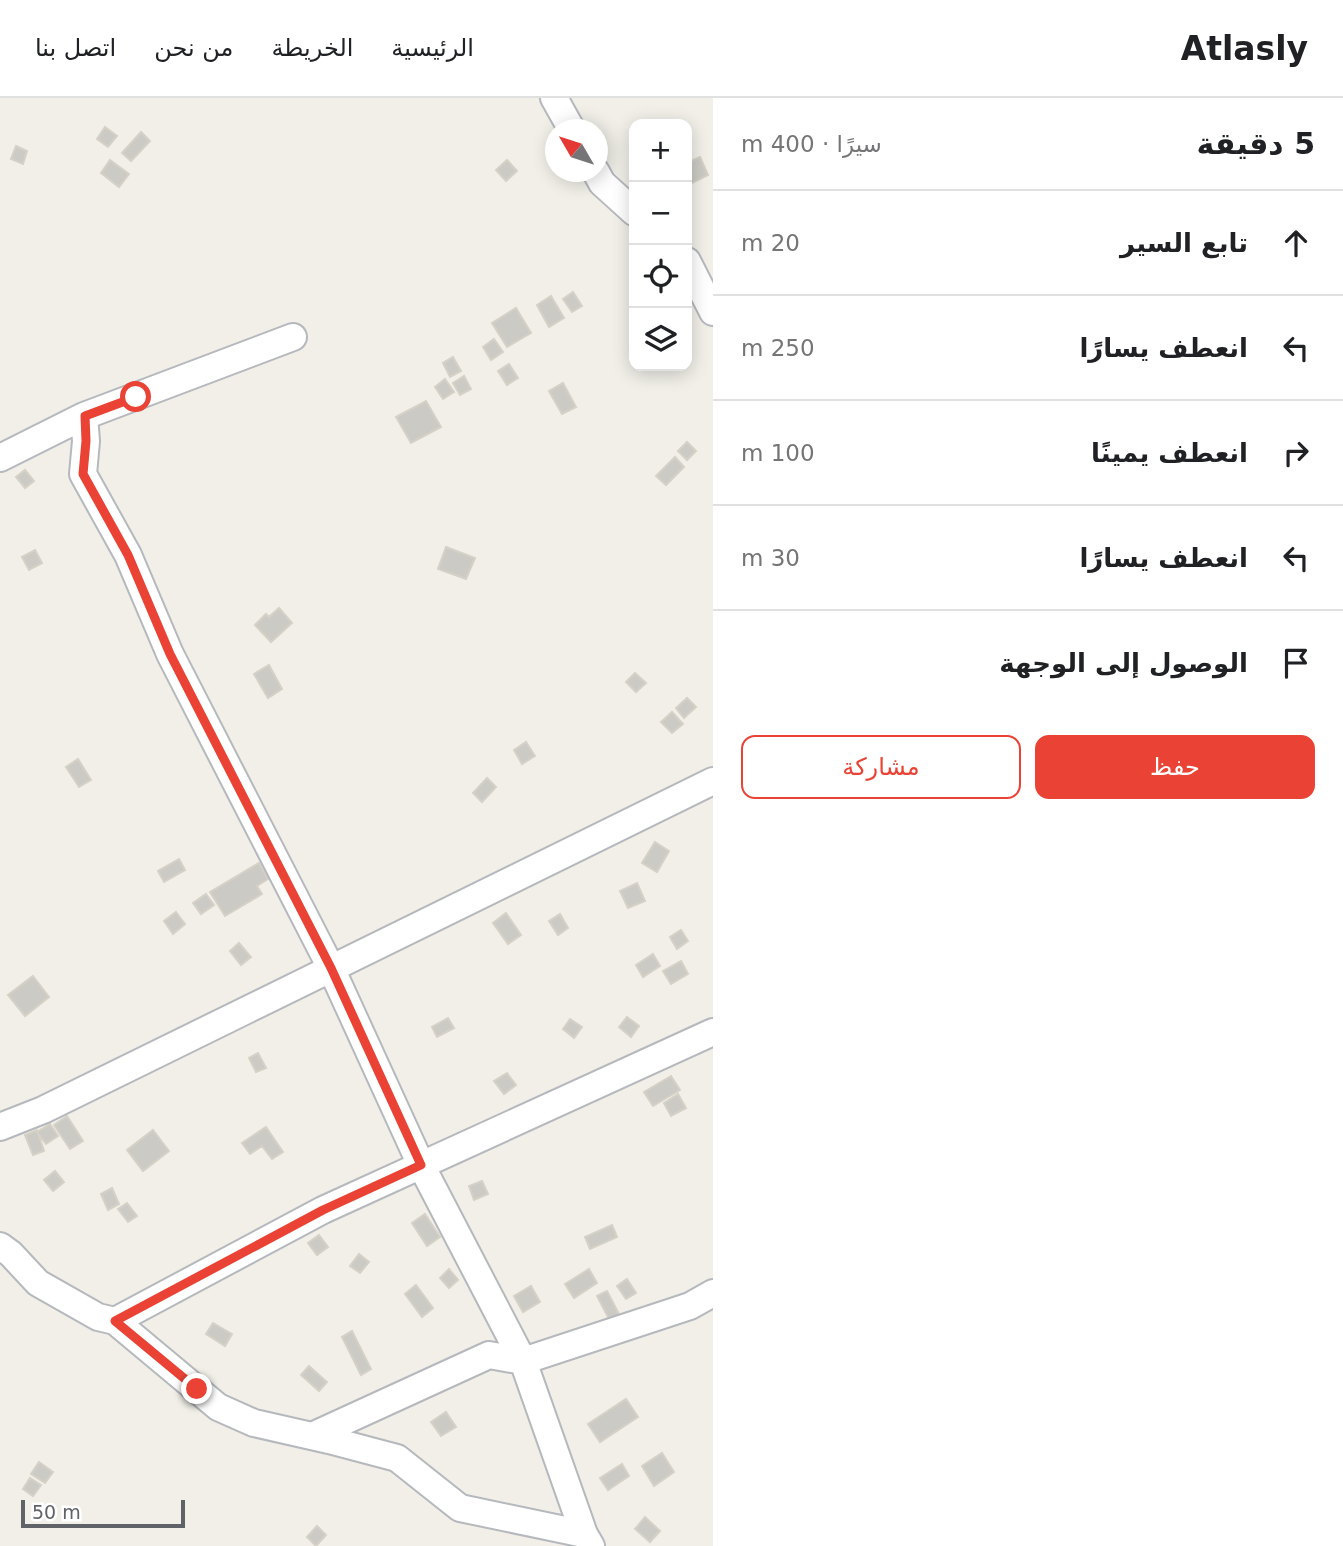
<!DOCTYPE html>
<html lang="ar">
<head>
<meta charset="utf-8">
<style>
  :root { --surface:#fff; --page:#f2f2f2; --text:#202124; --muted:#757577; --line:#e0e0e0; --accent:#ea4335 }
  body { margin:0; font-family:"DejaVu Sans","Noto Naskh Arabic",sans-serif; background:var(--page); color:var(--text); direction:rtl }
  .controls { position:absolute; right:21px; top:21px; display:grid; overflow:hidden; border-radius:14px; box-shadow:0 4px 18px #0003 }
  .controls button { width:63px; height:63px; display:grid; place-items:center; padding:0; border:0; border-bottom:2px solid var(--line); background:var(--surface); color:var(--text); font:35px sans-serif }
  .compass { position:absolute; left:545px; top:21px; width:63px; height:63px; border-radius:50%; background:var(--surface); box-shadow:0 4px 18px #0003; rotate:309deg }
  .scale { position:absolute; left:21px; bottom:18px; width:164px; box-sizing:border-box; padding-left:7px; border:4px solid #5f6368; border-top:0; font-size:19px; line-height:24px; white-space:nowrap; color:#5f6368; -webkit-text-stroke:5px #fff; paint-order:stroke }
  .stop { position:absolute; width:21px; height:21px; margin:-16px; border:5px solid #ea4335; border-radius:50%; background:#fff }
  .stop.end { background:#ea4335; border-color:#fff; box-shadow:0 2px 7px #0008 }
  .list { margin:0; padding:0; list-style:none }
  h2 { display:flex; justify-content:space-between; align-items:center; height:91px; margin:0; padding:0 28px; font-size:30px }
  h2 small { font-size:23px; font-weight:400; color:var(--muted) }
  .list li { display:grid; grid-template-columns:46px 1fr auto; gap:21px; align-items:center; box-sizing:border-box; height:105px; padding:0 28px; border-top:2px solid var(--line) }
  .list b { display:block; font-size:26px; white-space:nowrap }
  .list em { font-size:23px; font-style:normal; color:var(--muted) }
  .actions { display:flex; gap:14px; padding:21px 28px }
  .actions a { flex:1; padding:16px 0; border:2px solid var(--accent); border-radius:14px; text-align:center; font-size:24px; color:var(--accent) }
  .actions .main { background:var(--accent); color:#fff }
  .icon { flex:none; width:38px; height:38px; fill:none; stroke:currentColor; stroke-width:2; stroke-linecap:round; stroke-linejoin:round }
  .map { position:relative; flex:none; width:713px; height:1448px; overflow:hidden; direction:ltr }
  header { display:flex; align-items:center; gap:42px; box-sizing:border-box; height:98px; padding:0 35px; background:var(--surface); border-bottom:2px solid var(--line) }
  header strong { font-size:33px }
  nav { display:flex; gap:38px; margin-inline-start:auto; font-size:24px }
  main { display:flex }
  aside { flex:1; background:var(--surface) }
  .map>svg:first-child { display:block }
</style>
</head>
<body>
<header>
<strong>Atlasly</strong>
<nav><a>الرئيسية</a><a>الخريطة</a><a>من نحن</a><a>اتصل بنا</a></nav>
</header>
<main>
<aside>
<h2>5 دقيقة<small>سيرًا · 400 m</small></h2>
<ul class="list">
<li><svg class="icon" aria-label="ahead" viewBox="0 0 24 24"><path d="M12 20V5M6 11l6-6 6 6"/></svg><div><b>تابع السير</b></div><em>20 m</em></li>
<li><svg class="icon" aria-label="left" viewBox="0 0 24 24"><path d="M17 20v-9H6M10 6l-5 5 5 5"/></svg><div><b>انعطف يسارًا</b></div><em>250 m</em></li>
<li><svg class="icon" aria-label="right" viewBox="0 0 24 24"><path d="M7 20v-9h11M14 6l5 5-5 5"/></svg><div><b>انعطف يمينًا</b></div><em>100 m</em></li>
<li><svg class="icon" aria-label="left" viewBox="0 0 24 24"><path d="M17 20v-9H6M10 6l-5 5 5 5"/></svg><div><b>انعطف يسارًا</b></div><em>30 m</em></li>
<li><svg class="icon" aria-label="arrive" viewBox="0 0 24 24"><path d="M6 21V4h12l-3 4 3 4H6"/></svg><div><b>الوصول إلى الوجهة</b></div></li>
</ul>
<div class="actions"><a class="main">حفظ</a><a>مشاركة</a></div>
</aside>
<div class="map">
<svg width="713" height="1448" viewBox="0 0 713 1448">
  <rect width="100%" height="100%" fill="#f1efe8"/>
  <path fill="#cccac5" stroke="#d6d1c6" stroke-width="2" d="M105,29L117,38L108,49L97,41Z
    M141,34L150,43L131,63L122,55Z
    M16,48L27,53L23,66L11,61Z
    M700,59L708,77L688,87L687,65Z
    M110,62L129,76L119,89L101,75Z
    M507,62L517,73L506,83L496,72Z
    M573,194L582,208L572,214L563,201Z
    M551,198L564,220L549,229L537,207Z
    M516,210L531,235L507,249L492,225Z
    M494,241L503,254L491,262L483,249Z
    M453,259L461,273L450,279L443,265Z
    M509,266L518,280L507,287L498,273Z
    M464,278L471,291L460,297L453,285Z
    M445,281L454,294L443,301L435,289Z
    M563,285L576,309L562,316L549,293Z
    M426,303L441,329L411,345L396,319Z
    M687,344L696,353L687,362L678,353Z
    M675,359L684,369L666,387L656,378Z
    M25,372L34,383L25,390L16,379Z
    M446,449L475,460L466,481L438,471Z
    M35,452L42,465L29,472L22,459Z
    M279,510L292,525L271,544L255,527L266,516L269,519Z
    M269,567L282,591L268,600L254,576Z
    M635,575L646,585L636,594L626,584Z
    M687,600L696,609L684,620L676,610Z
    M672,614L683,626L672,635L661,624Z
    M526,644L535,658L522,666L514,652Z
    M78,661L91,682L79,689L66,669Z
    M487,680L496,689L482,704L473,695Z
    M655,744L669,753L657,774L642,765Z
    M179,761L185,772L164,784L158,773Z
    M259,765L268,781L257,788L262,796L225,818L210,794Z
    M637,785L645,803L628,810L620,793Z
    M206,796L214,807L201,816L193,805Z
    M176,814L185,826L173,836L164,823Z
    M506,815L521,837L508,846L493,825Z
    M560,816L568,830L558,837L549,823Z
    M681,832L688,843L677,851L670,839Z
    M239,845L251,859L241,867L230,853Z
    M653,856L660,868L643,879L636,867Z
    M681,863L688,876L671,886L663,873Z
    M33,878L49,899L25,918L8,897Z
    M627,919L639,928L631,939L619,929Z
    M448,920L454,930L437,939L432,929Z
    M570,921L582,929L574,940L563,931Z
    M258,955L266,970L256,974L249,960Z
    M507,975L516,987L504,996L494,983Z
    M671,978L680,992L653,1008L644,994Z
    M678,996L686,1010L671,1018L664,1005Z
    M67,1018L83,1043L70,1051L54,1027Z
    M50,1026L58,1038L46,1046L37,1034Z
    M266,1029L283,1054L272,1061L262,1048L250,1056L242,1045Z
    M37,1032L44,1053L33,1057L25,1037Z
    M153,1032L169,1053L143,1073L127,1052Z
    M55,1073L64,1084L53,1093L44,1082Z
    M482,1083L488,1096L474,1102L469,1088Z
    M112,1090L119,1106L108,1112L101,1096Z
    M127,1105L137,1118L128,1124L118,1111Z
    M425,1116L440,1139L427,1148L412,1125Z
    M612,1127L617,1139L590,1151L585,1139Z
    M319,1137L328,1149L317,1157L308,1145Z
    M359,1156L369,1164L360,1175L350,1168Z
    M449,1171L458,1182L449,1190L440,1180Z
    M589,1171L597,1185L574,1200L565,1186Z
    M627,1181L636,1195L626,1201L617,1188Z
    M416,1187L433,1210L422,1219L405,1196Z
    M531,1188L540,1204L523,1214L514,1198Z
    M607,1193L620,1218L610,1223L597,1198Z
    M213,1225L232,1236L225,1248L206,1236Z
    M352,1233L371,1271L361,1277L342,1239Z
    M309,1268L327,1284L319,1293L301,1277Z
    M626,1301L638,1319L600,1344L588,1326Z
    M446,1314L456,1329L441,1338L431,1324Z
    M662,1355L674,1374L654,1388L642,1368Z
    M39,1364L53,1374L45,1385L31,1376Z
    M622,1366L629,1378L608,1392L600,1380Z
    M30,1380L41,1387L33,1398L23,1391Z
    M645,1419L660,1433L650,1444L635,1431Z
    M317,1428L326,1437L316,1448L307,1439Z"/>
  <g fill="none" stroke-linecap="round" stroke-linejoin="round">
    <defs>
      <path id="street" d="M554,0L572,32
        M596,74L602,85L634,114
        M687,163L713,214
        M293,239L84,318L86,343L83,376L128,457L170,556L331,870L421,1067L523,1263L584,1436L591,1448
        M0,360L84,318
        M0,1029L43,1012L713,683
        M0,1148L11,1156L38,1185L98,1219L115,1223L218,1309L254,1325L329,1342L397,1360L460,1410L584,1436
        M115,1223L323,1112L713,934
        M312,1338L489,1257L523,1263L690,1208L713,1195"/>
    </defs>
    <use href="#street" stroke="#b5b8bc" stroke-width="30"/>
    <use href="#street" stroke="#fff" stroke-width="26"/>
  </g>
  <g fill="none" stroke-linecap="round" stroke-linejoin="round">
    <path stroke="#ea4335" stroke-width="9" d="M136,299L85,318L86,343L83,376L128,457L170,556L331,870L421,1067L323,1112L115,1223L197,1291"/>
  </g>
</svg>
<div class="controls">
<button>+</button>
<button>−</button>
<button><svg class="icon" aria-label="locate" viewBox="0 0 24 24"><circle cx="12" cy="12" r="6"/><path d="M12 2v4M12 18v4M2 12h4M18 12h4"/></svg></button>
<button><svg class="icon" aria-label="layers" viewBox="0 0 24 24"><path d="M12 4l9 5-9 5-9-5zM3 14l9 5 9-5"/></svg></button>
</div>
<svg class="compass" viewBox="-18 -18 36 36"><path d="M0-13l5 13h-10z" fill="#e53935"/><path d="M0 13l5-13h-10z" fill="#757577"/></svg>
<div class="scale">50 m</div>
<div class="stop" style="left:136px;top:299px"></div>
<div class="stop end" style="left:197px;top:1291px"></div>
</div>
</main>
</body>
</html>
